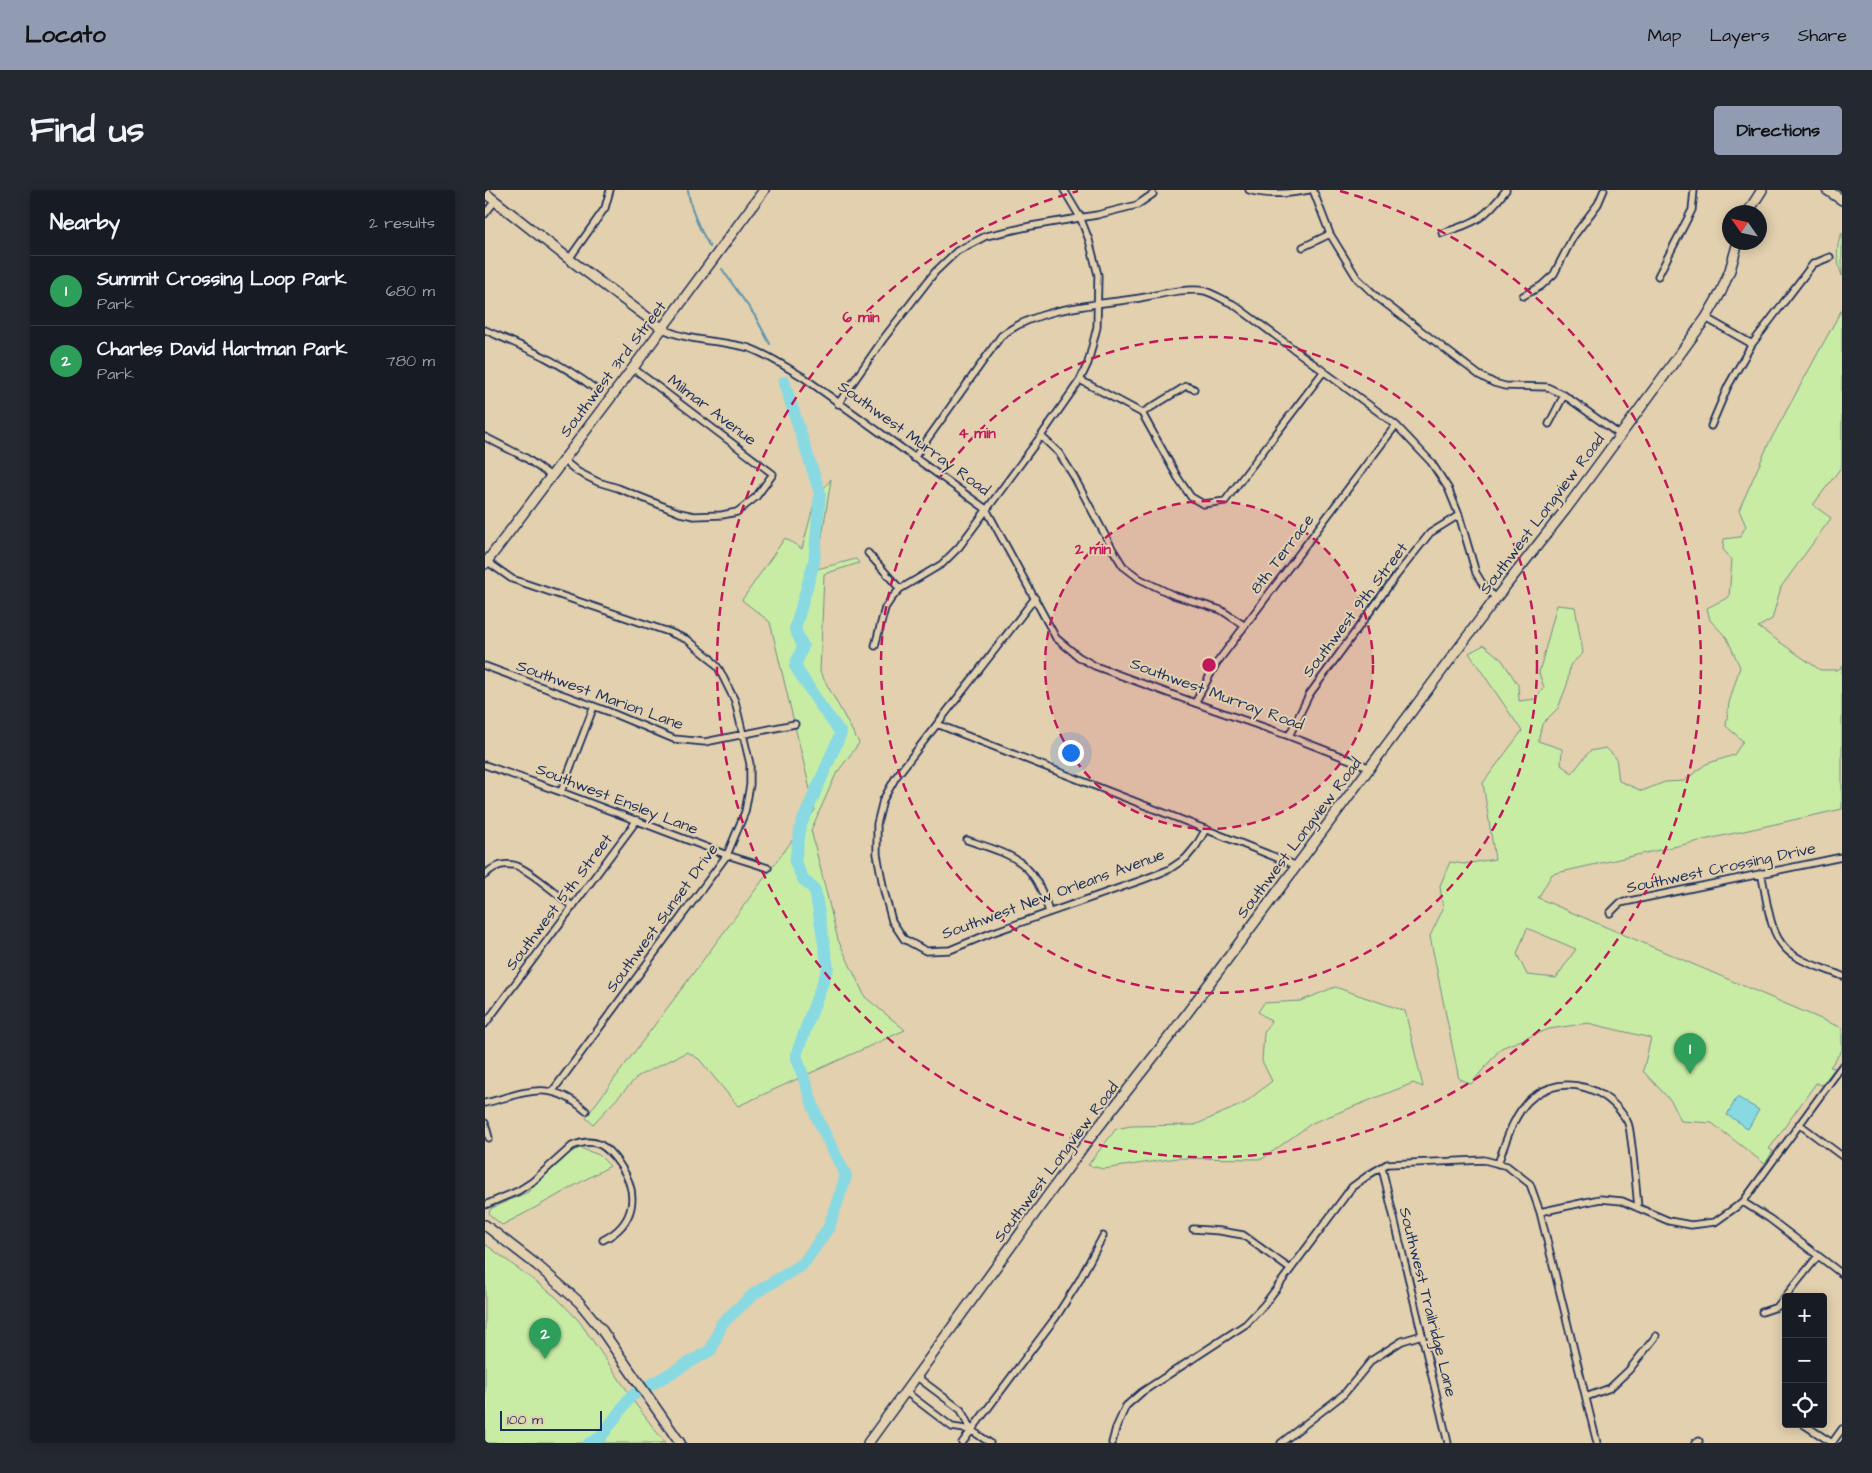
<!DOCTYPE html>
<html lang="en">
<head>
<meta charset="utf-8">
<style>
  :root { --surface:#171b24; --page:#242831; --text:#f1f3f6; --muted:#9ea1a6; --line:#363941; --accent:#919bb2 }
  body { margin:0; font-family:"Architects Daughter",sans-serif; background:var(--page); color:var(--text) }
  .controls { position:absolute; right:15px; bottom:15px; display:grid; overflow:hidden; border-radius:5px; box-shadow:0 2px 12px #0003 }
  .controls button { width:45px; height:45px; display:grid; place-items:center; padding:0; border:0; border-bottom:1px solid var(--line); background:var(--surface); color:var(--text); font:25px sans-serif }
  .compass { position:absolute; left:1237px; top:15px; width:45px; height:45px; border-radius:50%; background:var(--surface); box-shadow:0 2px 12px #0003; rotate:304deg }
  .scale { position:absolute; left:15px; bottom:12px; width:102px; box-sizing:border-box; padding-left:5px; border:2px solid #1b2f5e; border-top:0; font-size:14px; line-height:18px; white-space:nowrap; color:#1b2f5e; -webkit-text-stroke:4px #e2d0ae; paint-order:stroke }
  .you { position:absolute; left:585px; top:562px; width:18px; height:18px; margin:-12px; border:4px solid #fff; border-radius:50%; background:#1a73e8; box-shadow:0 0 0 8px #1a73e833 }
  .badge { display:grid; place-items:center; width:32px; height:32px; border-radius:50%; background:var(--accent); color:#fff; font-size:16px; font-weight:700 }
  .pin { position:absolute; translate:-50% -41px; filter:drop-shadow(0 1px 2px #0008) }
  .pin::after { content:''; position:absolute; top:26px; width:18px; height:15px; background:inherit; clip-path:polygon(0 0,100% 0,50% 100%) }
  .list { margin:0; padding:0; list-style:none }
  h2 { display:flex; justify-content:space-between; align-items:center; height:65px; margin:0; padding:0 20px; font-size:21px }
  h2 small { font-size:16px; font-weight:400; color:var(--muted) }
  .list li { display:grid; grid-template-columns:32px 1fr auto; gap:15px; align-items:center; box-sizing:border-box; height:70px; padding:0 20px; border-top:1px solid var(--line) }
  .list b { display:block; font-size:19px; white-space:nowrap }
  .list p { margin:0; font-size:16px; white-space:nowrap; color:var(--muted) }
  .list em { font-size:16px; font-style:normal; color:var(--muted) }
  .icon { flex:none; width:28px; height:28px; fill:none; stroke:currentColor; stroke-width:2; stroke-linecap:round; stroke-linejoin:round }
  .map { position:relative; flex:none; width:1357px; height:1253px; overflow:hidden; border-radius:5px }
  header { display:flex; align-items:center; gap:30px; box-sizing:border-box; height:70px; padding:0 25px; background:var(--accent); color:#111 }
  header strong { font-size:24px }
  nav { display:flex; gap:28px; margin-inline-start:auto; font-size:18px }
  .intro { display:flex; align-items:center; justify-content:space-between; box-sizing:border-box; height:120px; padding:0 30px }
  h1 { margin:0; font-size:35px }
  .button { padding:12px 22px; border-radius:5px; background:var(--accent); color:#111; font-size:18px; font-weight:700 }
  main { display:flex; gap:30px; padding:0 30px }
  aside { flex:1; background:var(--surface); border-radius:5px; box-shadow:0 2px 12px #0003 }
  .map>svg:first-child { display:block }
</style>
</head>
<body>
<header>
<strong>Locato</strong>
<nav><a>Map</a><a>Layers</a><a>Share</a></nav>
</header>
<div class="intro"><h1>Find us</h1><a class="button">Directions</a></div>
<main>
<aside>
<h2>Nearby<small>2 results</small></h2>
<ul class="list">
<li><span class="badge" style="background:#2e9e5b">1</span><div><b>Summit Crossing Loop Park</b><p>Park</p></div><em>680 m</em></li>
<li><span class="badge" style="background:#2e9e5b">2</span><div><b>Charles David Hartman Park</b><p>Park</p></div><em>780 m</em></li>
</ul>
</aside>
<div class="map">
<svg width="1357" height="1253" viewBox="0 0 1357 1253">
  <rect width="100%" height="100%" fill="#e2d0ae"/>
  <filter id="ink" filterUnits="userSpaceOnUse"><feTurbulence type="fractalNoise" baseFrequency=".02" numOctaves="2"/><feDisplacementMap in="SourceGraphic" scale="10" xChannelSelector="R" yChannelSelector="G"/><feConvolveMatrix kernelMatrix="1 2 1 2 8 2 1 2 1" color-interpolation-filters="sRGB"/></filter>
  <g filter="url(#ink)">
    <path fill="#c9eca5" stroke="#728e82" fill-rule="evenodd" d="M1357,43V86C1352,71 1350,57 1357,43Z
      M1357,119V276L1328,315L1346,328L1296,397L1287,429L1273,437L1335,480H1353L1357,476V619L1067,684L1053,708L1357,838V860L1345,877L1350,878L1337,895L1331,893L1284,959L1288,961L1280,974L1227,933L1196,931L1187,912L1158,881L1166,848L1103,833L1064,839L1016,858L986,894L974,889L945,746L958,719L955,696L965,672L979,674L1010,669L998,593L1037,541L984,463L999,455L1017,470L1033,495L1034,511L1051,509L1059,497L1054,483L1072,415L1090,417L1098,463L1085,475L1082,495L1073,518L1057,534L1053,551L1077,559L1076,575L1087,583L1105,561L1121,558L1131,568L1134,591L1157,601L1180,592L1199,591L1221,574L1249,565L1258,551L1241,536L1244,513L1255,477L1242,448L1225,430L1222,418L1244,407L1247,370L1238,359L1239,349L1255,347L1261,336L1254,320L1284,253ZM1042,738L1091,759L1071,788L1042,785L1032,764Z
      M346,289L332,379L371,369L374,373L339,384L335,482L374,553L351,584L326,640L353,750L380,807L420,840L253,916L214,869L202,862L153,886L108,934L101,928L107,919L330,620L285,432L257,410L300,348L317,359L330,310Z
      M850,797L920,821L938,897L928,893L827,933L777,969L692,968L618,979L603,975L631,939L646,936L710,935L760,913L787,891L777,871L779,843L786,831L773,822L779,813L816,811Z
      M95,958L114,965L125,976C89,995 54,1017 17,1035L5,1025L4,1022L7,1018L43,1002L86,962Z
      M0,1054L71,1107L94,1131L146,1206V1208L180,1253H0Z"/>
    <path fill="#89d9e3" stroke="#5d95ae" d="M1252,907L1274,920L1263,939L1257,936V934L1242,925Z"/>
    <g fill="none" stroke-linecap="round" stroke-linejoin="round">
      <path stroke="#5d95ae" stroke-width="2" d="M203,0C206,22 214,38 225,57
        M237,79L270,126L285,154"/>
      <path stroke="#89d9e3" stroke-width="12" d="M104,1253L116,1247L146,1206L226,1160L237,1133L270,1103L318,1074L344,1037L361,986L333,930L311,865L343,778L330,700L318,689L310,672L316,635L356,543L335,515L310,476L318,456L310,439L329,372L335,303L299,192"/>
      <defs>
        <path id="street" d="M764,0C784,6 804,4 824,0
          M828,0L845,44L872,88L892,107L994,185L1009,193L1020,196L1062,197L1079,205L1135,245
          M0,24L10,11
          M957,43C991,33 1000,28 1021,0
          M818,57L845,44
          M84,69L120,18L125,0
          M1173,86L1207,20L1209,0
          M1038,106L1056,96L1069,84L1088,47L1113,14L1119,0
          M1221,128L1267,154
          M178,139C206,152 235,150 264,158C282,164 302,178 318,187L501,319L571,448L594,467L610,476L710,513L804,546L886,578
          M0,140C41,158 72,170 109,198
          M595,190L657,223L693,288L706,307L718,314L740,311L839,181
          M353,214L399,148L450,82L472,61L501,46L546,36L612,25L652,15L668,4
          M657,223L701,196L709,199
          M1064,234L1079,205
          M1226,236L1243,196L1267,154L1328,74L1345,67
          M556,246L574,263L588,285L628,360L638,376L655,389L688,405L736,420L760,436
          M0,247L41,268L66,286
          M429,268L516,146C553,117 610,115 655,108C672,105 703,97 720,101C729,104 739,110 748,114L911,235L946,272L963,298L974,325L991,383L1000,398L1011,408
          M78,270L93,282L113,292L133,298L195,323L209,326L237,325L252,322L271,307L288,284L148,178
          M383,363L415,399
          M0,370L27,389L184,442L203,450L225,468L234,479L250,511L265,574V595L260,622L242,665L67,902
          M550,408L411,587L398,610L392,634V664L399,701L407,731L419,749L441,761L465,760L506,743L657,690L683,680L701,668L711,656L721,639
          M390,456L400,418L406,409L415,399L457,374L474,357L556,246L595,190L603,173L612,137L613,85L604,50L595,27L579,0
          M0,476L122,521L189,549L220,552L310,534
          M710,513L731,474L911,235
          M452,534C572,582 693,627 812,676
          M804,546L824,505L911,386L945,343L974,325
          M0,575L76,602L242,665L283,678
          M76,602L109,516
          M482,650C530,666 549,670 564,722
          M1276,683C1282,707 1283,741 1301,759C1315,773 1340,778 1357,786
          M0,685C7,677 17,673 28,675C40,676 77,708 88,717
          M1125,723L1135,713L1357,667
          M0,834L152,630
          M0,913C41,903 65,888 101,921
          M0,933L4,948
          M1314,934L1357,966
          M1013,974C1020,953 1030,920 1048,907C1081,883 1123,898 1142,931C1145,936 1145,944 1146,949C1149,972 1151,995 1153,1018
          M897,978L963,1253
          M1258,1012L1285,1029L1357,1084
          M0,1015L33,1001L47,992L87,956C111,946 122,956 135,975C155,1004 150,1034 118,1050
          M1055,1022L1115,1009L1137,1011L1184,1031L1206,1035L1230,1032L1258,1012L1357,876
          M708,1039L735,1041L758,1045L805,1079
          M1277,1122L1292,1117L1333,1066
          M432,1187L476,1220L486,1240
          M421,1202L467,1237L486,1240L505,1253
          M1101,1207L1125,1198L1144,1180L1171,1146
          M1318,1234L1347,1253
          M477,1253L571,1127L594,1091L618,1046
          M627,1253L631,1238L641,1216L657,1202L761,1134L779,1115L867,997L885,984L902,974L999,970L1022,976L1045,994L1055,1022L1112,1253
          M796,1253L859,1204L887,1170L917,1151L937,1145
          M1210,1253L1214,1251
          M1347,1253L1357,1239"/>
        <path id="secondary" d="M1342,0L1357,10
          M0,3L84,69L178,139
          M1263,22L1277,0
          M0,374L148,178L279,0
          M0,1035L53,1076L94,1112L116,1139L195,1253
          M383,1253L601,953L688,842L1011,408L1081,319L1184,179L1221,128L1236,102L1245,80L1253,52"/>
      </defs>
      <use href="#street" stroke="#1b2f5e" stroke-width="9"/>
      <use href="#secondary" stroke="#1b2f5e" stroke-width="12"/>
      <use href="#street" stroke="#e2d0ae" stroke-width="5.5"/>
      <use href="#secondary" stroke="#e2d0ae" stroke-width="9"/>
    </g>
  </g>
  <circle cx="724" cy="475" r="164" fill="#c2185b" fill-opacity=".12"/>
  <g fill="none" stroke="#c2185b" stroke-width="2.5" stroke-dasharray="9 6">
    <circle cx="724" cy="475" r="164"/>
    <circle cx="724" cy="475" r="328"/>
    <path d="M855 1A492 492 0 1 1 593 1"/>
  </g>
  <g text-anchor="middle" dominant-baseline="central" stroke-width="4" stroke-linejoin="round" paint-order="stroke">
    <g font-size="16" fill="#1b2f5e" stroke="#e2d0ae">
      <text transform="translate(128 179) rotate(-53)">Southwest 3rd Street</text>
      <text transform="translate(227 220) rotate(37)">Milmar Avenue</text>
      <text transform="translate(429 248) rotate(36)">Southwest Murray Road</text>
      <text transform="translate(1057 324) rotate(-53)">Southwest Longview Road</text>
      <text transform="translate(797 364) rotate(-53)">8th Terrace</text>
      <text transform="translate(870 420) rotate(-53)">Southwest 9th Street</text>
      <text transform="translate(732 504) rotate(20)">Southwest Murray Road</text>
      <text transform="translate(115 505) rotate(20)">Southwest Marion Lane</text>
      <text transform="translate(132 609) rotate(21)">Southwest Ensley Lane</text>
      <text transform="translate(814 648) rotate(-53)">Southwest Longview Road</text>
      <text transform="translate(1236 678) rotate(-12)">Southwest Crossing Drive</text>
      <text transform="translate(568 704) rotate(-20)">Southwest New Orleans Avenue</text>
      <text transform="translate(74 712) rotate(-53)">Southwest 5th Street</text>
      <text transform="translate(177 728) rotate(-54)">Southwest Sunset Drive</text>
      <text transform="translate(571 972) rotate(-53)">Southwest Longview Road</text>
      <text transform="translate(943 1112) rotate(76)">Southwest Trailridge Lane</text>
    </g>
  </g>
  <circle cx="724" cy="475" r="8" fill="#c2185b" stroke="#e2d0ae" stroke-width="2.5"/>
  <g font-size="15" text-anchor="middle" font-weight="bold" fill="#c2185b" stroke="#e2d0ae" stroke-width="4" stroke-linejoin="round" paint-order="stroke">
    <text x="376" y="132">6 min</text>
    <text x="492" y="248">4 min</text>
    <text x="608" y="364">2 min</text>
  </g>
</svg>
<div class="controls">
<button>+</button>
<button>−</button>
<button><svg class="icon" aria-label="locate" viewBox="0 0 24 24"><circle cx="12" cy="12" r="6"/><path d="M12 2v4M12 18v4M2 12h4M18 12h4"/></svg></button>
</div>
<svg class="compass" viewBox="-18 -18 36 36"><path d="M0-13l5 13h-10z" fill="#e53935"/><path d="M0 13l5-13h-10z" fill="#9ea1a6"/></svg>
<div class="scale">100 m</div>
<div class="you"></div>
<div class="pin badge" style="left:1205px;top:884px;background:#2e9e5b">1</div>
<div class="pin badge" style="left:60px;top:1169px;background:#2e9e5b">2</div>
</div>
</main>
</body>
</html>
